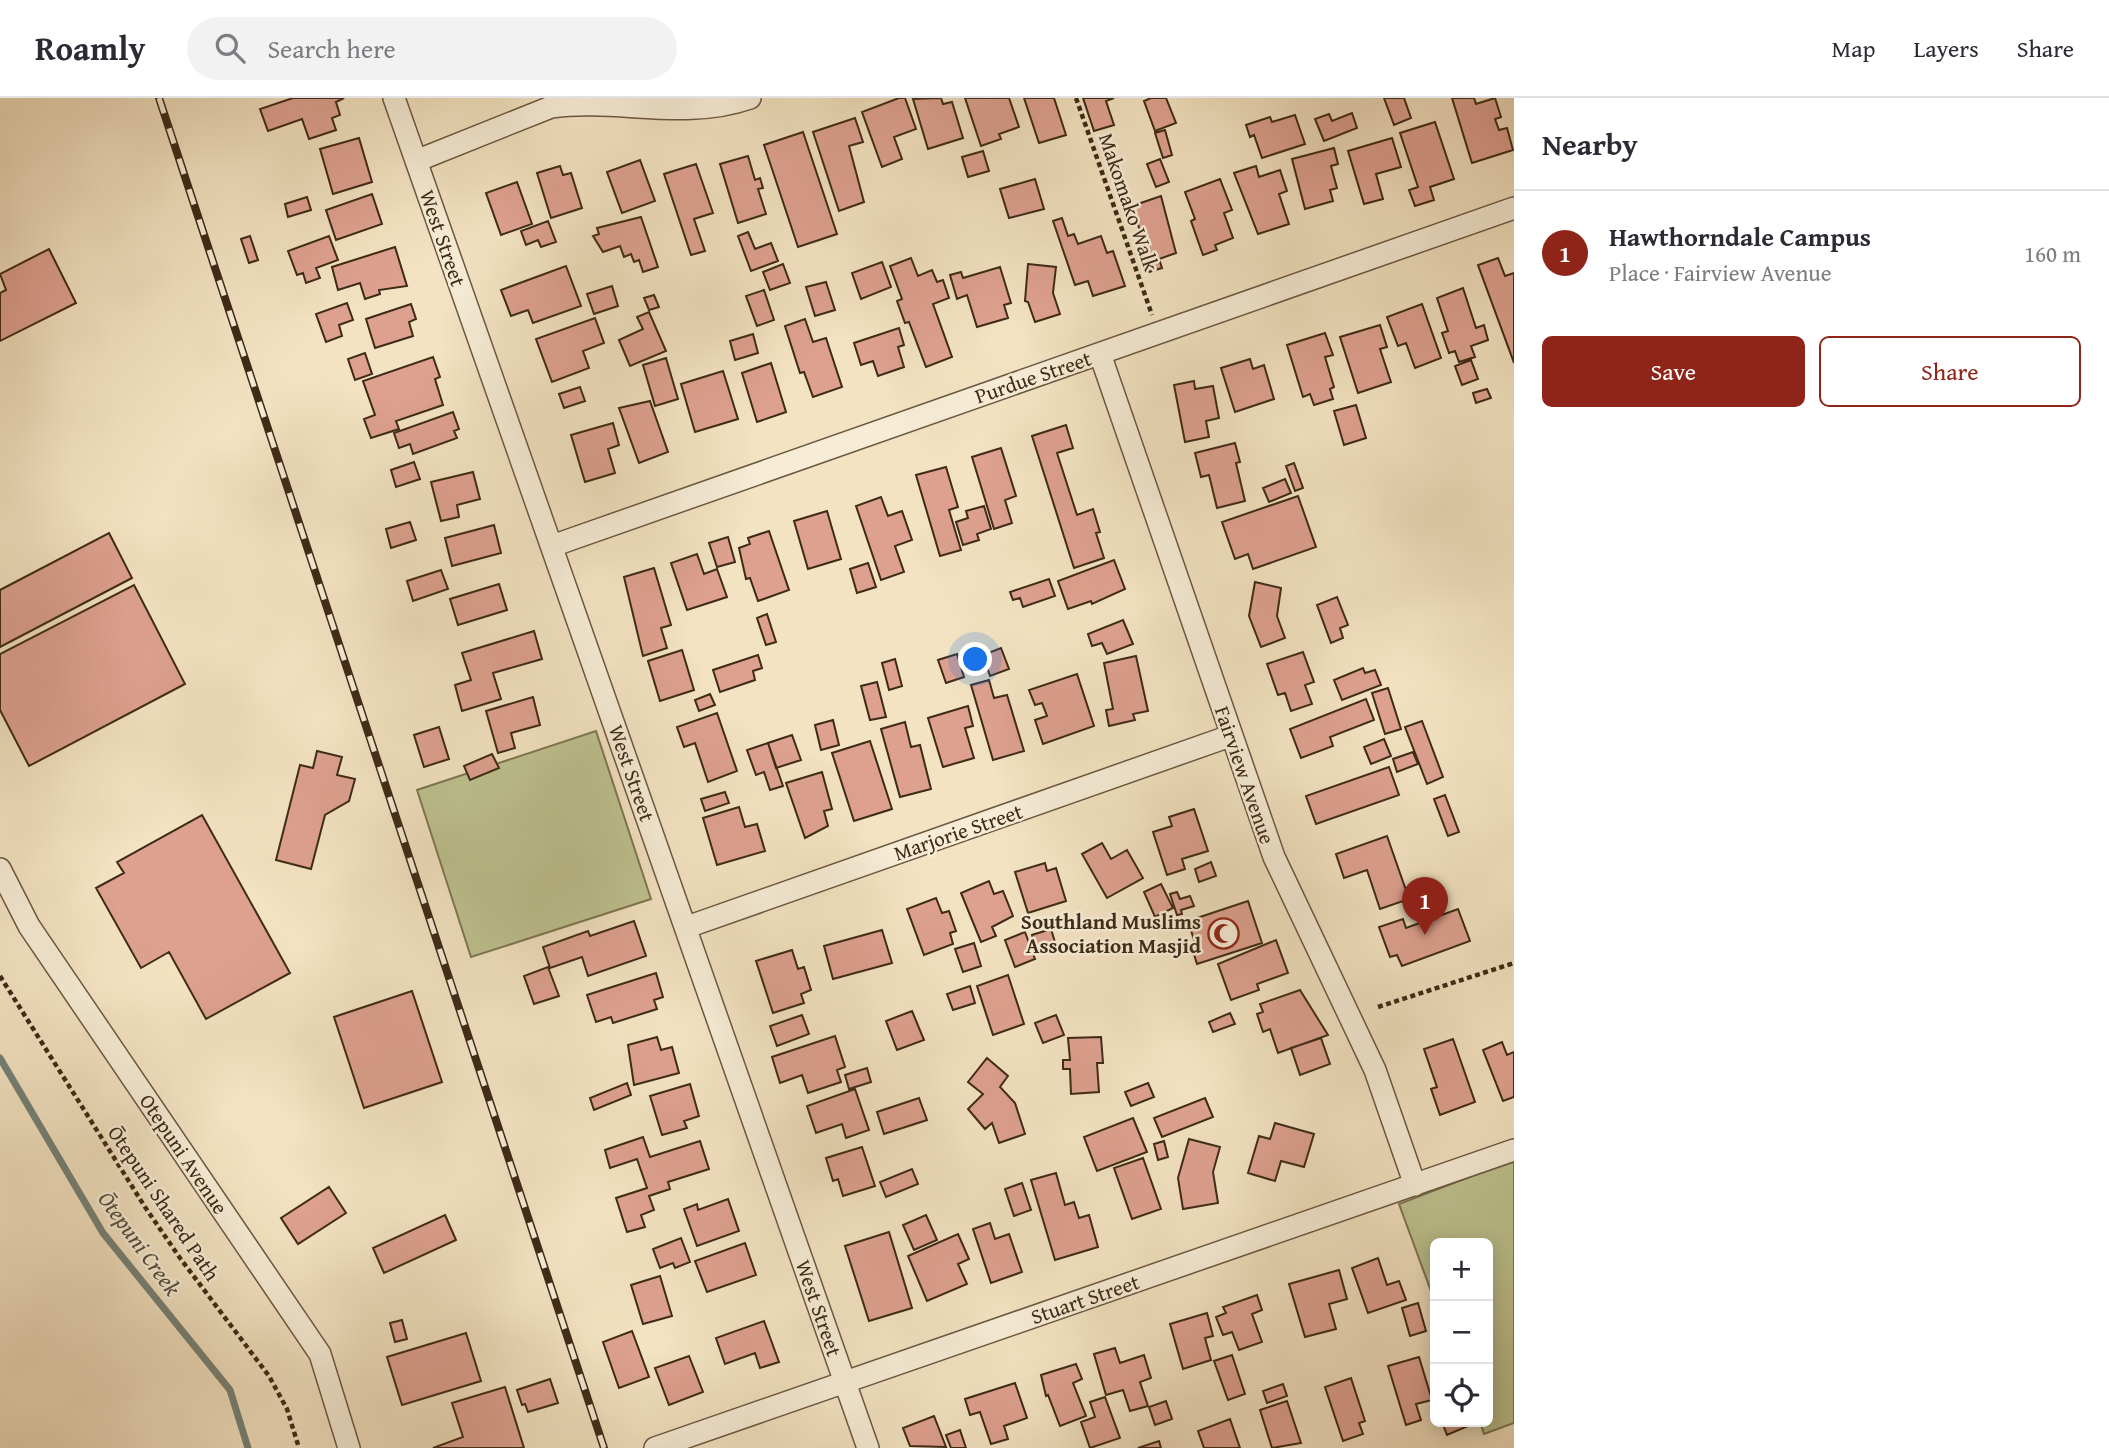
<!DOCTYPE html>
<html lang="en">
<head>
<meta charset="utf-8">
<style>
  :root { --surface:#fff; --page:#f2f2f3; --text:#2b2b33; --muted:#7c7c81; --line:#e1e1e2; --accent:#8f2418 }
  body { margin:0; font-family:"Gentium Book Plus",serif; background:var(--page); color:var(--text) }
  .controls { position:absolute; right:21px; bottom:21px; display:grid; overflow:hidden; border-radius:10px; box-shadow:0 4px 18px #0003 }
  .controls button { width:63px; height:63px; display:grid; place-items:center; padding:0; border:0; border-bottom:2px solid var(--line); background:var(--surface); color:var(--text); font:35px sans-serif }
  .you { position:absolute; left:976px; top:562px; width:24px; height:24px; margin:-18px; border:5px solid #fff; border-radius:50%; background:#1a73e8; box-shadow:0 0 0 10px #1a73e833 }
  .badge { display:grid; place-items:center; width:46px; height:46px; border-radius:50%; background:var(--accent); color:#fff; font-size:23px; font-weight:700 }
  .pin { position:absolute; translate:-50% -58px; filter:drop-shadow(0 2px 4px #0008) }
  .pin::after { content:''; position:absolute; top:37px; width:24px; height:21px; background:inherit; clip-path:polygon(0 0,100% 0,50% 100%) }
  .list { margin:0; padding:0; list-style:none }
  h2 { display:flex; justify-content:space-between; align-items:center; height:91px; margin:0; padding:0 28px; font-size:30px }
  h2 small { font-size:23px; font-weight:400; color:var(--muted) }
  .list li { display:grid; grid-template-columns:46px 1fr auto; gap:21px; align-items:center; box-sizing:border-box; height:126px; padding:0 28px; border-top:2px solid var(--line) }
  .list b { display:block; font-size:26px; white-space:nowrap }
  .list p { margin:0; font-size:23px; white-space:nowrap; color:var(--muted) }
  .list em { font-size:23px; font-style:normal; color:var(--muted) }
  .actions { display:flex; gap:14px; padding:21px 28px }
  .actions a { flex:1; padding:16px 0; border:2px solid var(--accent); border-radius:10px; text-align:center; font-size:24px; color:var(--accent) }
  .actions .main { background:var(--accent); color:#fff }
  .icon { flex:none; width:38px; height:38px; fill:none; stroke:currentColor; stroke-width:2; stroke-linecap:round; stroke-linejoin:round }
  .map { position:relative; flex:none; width:1514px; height:1350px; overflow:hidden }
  header { display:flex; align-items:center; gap:42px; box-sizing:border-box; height:98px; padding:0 35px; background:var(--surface); border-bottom:2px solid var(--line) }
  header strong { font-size:33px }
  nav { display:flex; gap:38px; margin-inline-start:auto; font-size:24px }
  .search { width:490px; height:63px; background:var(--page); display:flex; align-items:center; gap:18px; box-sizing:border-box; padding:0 24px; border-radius:38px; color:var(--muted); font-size:26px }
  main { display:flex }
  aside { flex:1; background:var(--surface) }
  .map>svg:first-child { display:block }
</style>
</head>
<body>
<header>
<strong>Roamly</strong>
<div class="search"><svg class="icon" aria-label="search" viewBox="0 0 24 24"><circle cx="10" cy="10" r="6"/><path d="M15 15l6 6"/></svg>Search here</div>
<nav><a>Map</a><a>Layers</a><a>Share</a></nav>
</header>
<main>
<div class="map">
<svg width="1514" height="1350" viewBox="0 0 1514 1350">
  <rect width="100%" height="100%" fill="#f3e3c2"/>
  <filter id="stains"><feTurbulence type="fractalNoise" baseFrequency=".00286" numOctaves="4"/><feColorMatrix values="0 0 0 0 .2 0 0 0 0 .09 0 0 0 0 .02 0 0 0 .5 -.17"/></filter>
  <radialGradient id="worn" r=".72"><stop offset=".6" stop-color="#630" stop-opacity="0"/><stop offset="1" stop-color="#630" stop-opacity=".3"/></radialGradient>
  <path fill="#bec391" stroke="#7e7654" stroke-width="2" d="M596,633L651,801L471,859L417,692Z
    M1514,1062V1325L1484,1336L1480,1324H1488V1145H1435V1204L1399,1106Z"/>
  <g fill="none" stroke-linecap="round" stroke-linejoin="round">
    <path stroke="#768278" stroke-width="7" d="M0,960L103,1135L230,1292L248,1350"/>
  </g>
  <path fill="#dea190" stroke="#3e2a17" stroke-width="2" d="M293,0H344L336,4L340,17L332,20L336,32L309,41L302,21L268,33L260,11Z
    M899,0H905L916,31L894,39L902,61L882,69L862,14Z
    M941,0L943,6L952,4L963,40L928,51L913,1Z
    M965,0H1009L1019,29L999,36L1001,41L981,48Z
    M1024,0H1054L1066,37L1039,45Z
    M1083,0H1114L1106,3L1114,27L1094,33Z
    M1151,0H1166L1176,25L1155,33L1144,3Z
    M1384,0H1404L1411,20L1394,27Z
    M1452,0H1474L1476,6L1495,0L1501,19L1495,21L1499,32L1507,30L1513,52L1472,65Z
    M1352,15L1357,30L1324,43L1315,21L1329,16L1332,23Z
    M1295,17L1305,46L1262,60L1254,37L1250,39L1246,27L1270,19L1272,24Z
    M855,20L863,44L849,48L864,104L839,113L813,34Z
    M1435,24L1454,81L1430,89L1434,102L1415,108L1409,92L1418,89L1400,35Z
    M1165,32L1172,57L1163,60L1155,35Z
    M803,34L837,136L798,149L764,47Z
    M359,40L372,84L333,96L320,51Z
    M1392,40L1401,69L1376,76L1383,101L1364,106L1348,53Z
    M1334,50L1338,66L1331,68L1337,90L1330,92L1333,103L1305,111L1292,61Z
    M983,53L989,73L968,79L962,59Z
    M748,58L755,82L760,80L763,90L758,91L766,116L738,125L720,66Z
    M1160,61L1169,84L1156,89L1147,66Z
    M640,62L655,103L622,115L607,74Z
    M696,66L713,115L694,121L705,153L691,157L664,76Z
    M560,68L563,77L571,75L582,110L551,120L537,75Z
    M1256,68L1259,79L1280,72L1287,93L1279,96L1289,126L1258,136L1234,75Z
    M1035,81L1044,111L1009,120L1000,91Z
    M1220,81L1232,112L1224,115L1233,140L1215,147L1217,152L1203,157L1191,123L1195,121L1185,94Z
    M517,84L532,126L501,137L486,95Z
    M372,96L382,126L336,142L326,112Z
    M1161,98L1176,155L1159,161L1162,170L1149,174L1138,143L1143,142L1132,108Z
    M307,99L311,112L288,119L285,106Z
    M641,119L658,169L643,174L639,162L634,164L631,156L624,159L620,148L603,154L593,138L599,136L597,130Z
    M1062,120L1068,138L1074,136L1078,146L1101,138L1107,155L1113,153L1125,188L1093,198L1088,183L1075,187L1053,123Z
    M548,123L556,144L541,149L538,142L526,147L521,133Z
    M748,134L755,151L771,145L778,163L751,173L738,138Z
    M250,138L258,162L249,165L241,141Z
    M329,138L338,162L316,170L320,180L306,185L303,175L297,177L288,153Z
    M395,149L407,188L379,192L380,196L365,201L360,185L338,192L332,169Z
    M49,151L76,205L0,243V195L6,192L0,176Z
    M911,160L918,178L932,172L937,184L943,182L949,200L933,206L952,259L926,269L909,224L905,225L897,203L902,201L890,168Z
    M1498,160L1505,178L1514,175V265L1478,167Z
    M882,164L891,189L861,201L852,175Z
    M783,166L790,185L770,192L763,174Z
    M1028,166L1056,169L1053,195L1060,216L1035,224L1028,204L1025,203Z
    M566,168L581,208L533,225L528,212L511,218L501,192Z
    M1000,169L1011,205L1004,207L1008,220L977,229L967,197L957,201L950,177L961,174L963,180Z
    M826,184L835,212L815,218L806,189Z
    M612,188L618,208L594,216L587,196Z
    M1463,190L1476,230L1484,227L1488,242L1471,248L1475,259L1459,264L1455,253L1449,255L1442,235L1448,233L1437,200Z
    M764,192L774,222L757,228L746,198Z
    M654,197L659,209L649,212L644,200Z
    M347,205L353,222L339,227L342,238L326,244L316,216Z
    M411,206L416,221L409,224L413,238L375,250L366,221Z
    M1422,206L1441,260L1415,270L1406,245L1398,248L1387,219Z
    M649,214L666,253L630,268L619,242L643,231L637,219Z
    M595,220L604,245L583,253L589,270L552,284L536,241Z
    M805,221L813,244L826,240L842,289L813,299L804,274L800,275L785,228Z
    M1380,227L1387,249L1380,251L1391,284L1358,295L1340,239Z
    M899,230L904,247L898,249L904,269L878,278L873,263L861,267L854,245Z
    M1325,235L1333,257L1325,259L1334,289L1330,291L1333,301L1314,307L1310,296L1303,299L1287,247Z
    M753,236L758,255L735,262L730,243Z
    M365,255L372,276L355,282L348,261Z
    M433,259L440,279L435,281L443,307L396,323L399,331L371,340L364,321L375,317L363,283Z
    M666,260L678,301L655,308L643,267Z
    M1250,261L1253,271L1264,267L1274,301L1235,314L1221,270Z
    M1471,262L1478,281L1462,287L1455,268Z
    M771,265L786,314L757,324L742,275Z
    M723,273L738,321L695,334L681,286Z
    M1194,283L1195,291L1213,288L1219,320L1206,323L1209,339L1185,344L1174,287Z
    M580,289L585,303L564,310L559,296Z
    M1487,291L1491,300L1476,305L1473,295Z
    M650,303L668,354L639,365L619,310Z
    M1356,307L1366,340L1344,347L1334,313Z
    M453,314L459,331L454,333L457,340L413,356L410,346L399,350L394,335Z
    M613,325L619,347L608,351L615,375L585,384L571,337Z
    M1066,327L1073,350L1057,355L1077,417L1093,411L1100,434L1096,435L1104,460L1074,470L1032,338Z
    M1235,345L1240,364L1236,365L1245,403L1217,410L1209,377L1201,379L1195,355Z
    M1001,350L1016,398L1005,402L1012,425L994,431L972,359Z
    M414,364L420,381L396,389L391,372Z
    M1294,365L1303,390L1295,393L1286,368Z
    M946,369L958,409L949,412L961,452L940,458L916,377Z
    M473,374L480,401L457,407L459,419L441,423L431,384Z
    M1285,381L1291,395L1269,404L1263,390Z
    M1298,398L1316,449L1253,471L1248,456L1235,461L1222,424Z
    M881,399L888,418L902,413L912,442L895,448L904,474L881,482L856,408Z
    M984,408L991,431L977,436L979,442L963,447L956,424L968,420L966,413Z
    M827,413L841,461L808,471L794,423Z
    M410,424L416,442L391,450L386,431Z
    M494,427L501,455L452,468L445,440Z
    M769,433L789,492L758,503L750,480L746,481L739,450L750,446L748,440Z
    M109,435L132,480L0,549V492Z
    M728,439L735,464L717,469L709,445Z
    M697,456L704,476L717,471L727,499L687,512L671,465Z
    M1114,462L1125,491L1092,506L1091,503L1068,511L1058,483Z
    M868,465L876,489L857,495L850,471Z
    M654,470L671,527L661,530L667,550L643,558L624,479Z
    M441,472L448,491L413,503L407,483Z
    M1049,481L1055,498L1023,509L1020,500L1013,502L1010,494Z
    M1255,484L1281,490L1277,518L1285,540L1261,549L1249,518Z
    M499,486L507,512L458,527L450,501Z
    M134,487L185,586L29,668L0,612V556Z
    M1337,499L1348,527L1340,530L1343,540L1331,545L1317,507Z
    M767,516L776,544L766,547L757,520Z
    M1123,522L1133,546L1107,556L1102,545L1092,548L1088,536Z
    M534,533L542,561L493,575L501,601L462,613L455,587L471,582L462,555Z
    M1001,550L1009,571L990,578L983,557Z
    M682,552L694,592L660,603L648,563Z
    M1303,554L1314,584L1305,587L1312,606L1291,613L1285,595L1278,597L1267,566Z
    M957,556L964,579L946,585L938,562Z
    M758,557L762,570L753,573L755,582L720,594L713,572Z
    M1136,558L1148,613L1133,616L1135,622L1109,628L1106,612L1113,611L1104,565Z
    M895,561L902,588L889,592L882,565Z
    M1363,570L1365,575L1375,572L1381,587L1342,602L1334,582Z
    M1077,576L1094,628L1043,646L1035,622L1047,618L1042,605L1035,607L1029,592Z
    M989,582L994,600L1007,597L1024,653L993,662L971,587Z
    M877,584L886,619L870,622L861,588Z
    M1388,590L1401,631L1385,636L1372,595Z
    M710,596L715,607L699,613L695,602Z
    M533,599L540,627L511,635L515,650L498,655L486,613Z
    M1366,601L1374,622L1330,639L1333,648L1301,660L1290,631Z
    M968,608L973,628L965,630L974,660L943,669L928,620Z
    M717,615L737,673L708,684L695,645L684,649L677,629Z
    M833,622L839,647L821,652L815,627Z
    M1422,623L1443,679L1427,686L1405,629Z
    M905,624L911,649L920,647L931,691L900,699L881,631Z
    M439,629L449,661L424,669L414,637Z
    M792,637L801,662L776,670L768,645Z
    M1384,641L1391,658L1371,666L1364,649Z
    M870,643L892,711L854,723L832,655Z
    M768,645L783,688L770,692L764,674L756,677L747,652Z
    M317,653L342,659L337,677L355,681L349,703L325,717L311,771L276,762L300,667L313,670Z
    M1413,654L1418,666L1397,674L1393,661Z
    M492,656L499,670L470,682L464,668Z
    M1389,669L1399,697L1316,726L1306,698Z
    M822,674L832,711L824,713L828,728L805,740L786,685Z
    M725,694L729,705L705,713L701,701Z
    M1445,697L1459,734L1448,738L1434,701Z
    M739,709L745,729L757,726L765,753L717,767L703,720Z
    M1194,711L1208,753L1182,761L1185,771L1167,777L1153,734L1172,728L1169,719Z
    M202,717L290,875L206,921L169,854L141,870L96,790L124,775L117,764Z
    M1387,738L1409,801L1380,811L1367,772L1344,780L1336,756Z
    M1102,745L1111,761L1127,752L1143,780L1107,800L1082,756Z
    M1211,764L1216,778L1199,784L1195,771Z
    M1045,765L1047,773L1056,770L1066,803L1028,815L1015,774Z
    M989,783L994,796L1003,793L1013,818L992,829L996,838L981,844L961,795Z
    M1161,786L1173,810L1155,819L1144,794Z
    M1177,794L1180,801L1190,798L1194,808L1181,812L1182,816L1177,817L1170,796Z
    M936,800L942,815L949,813L956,833L950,835L953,846L924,857L907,811Z
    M1248,803L1262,845L1197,866L1191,847L1195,845L1188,823Z
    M1458,811L1470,843L1402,868L1397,857L1390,859L1379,829L1403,821L1406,830Z
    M634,823L646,858L588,878L582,859L550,870L543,849L588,833L590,838Z
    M1051,831L1057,851L1038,856L1032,837Z
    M882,832L892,865L833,881L824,848Z
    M1025,834L1035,861L1015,869L1005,842Z
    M1276,842L1288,875L1257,886L1259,892L1231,902L1218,866Z
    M974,845L981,868L963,874L955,851Z
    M792,852L798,871L804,869L811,892L801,896L804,905L773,915L756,863Z
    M548,869L559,898L534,906L524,878Z
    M656,875L663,899L654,902L657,911L613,925L611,919L596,924L587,897Z
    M1008,877L1024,926L993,937L977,888Z
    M970,888L975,905L953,912L947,896Z
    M1300,892L1328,937L1278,955L1270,931L1263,934L1257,916L1263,914L1260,906Z
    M412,893L442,984L364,1010L334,919Z
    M912,913L924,942L897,952L886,923Z
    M1230,915L1235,926L1213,934L1209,924Z
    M802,917L809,936L777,948L770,928Z
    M1056,917L1064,937L1043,945L1035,925Z
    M835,938L845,969L837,972L841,984L808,995L802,977L780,985L772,959Z
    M657,939L661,952L672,949L679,975L634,987L628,947Z
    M1101,939L1103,965H1097L1099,994L1071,996L1070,971H1063V962H1070L1068,940Z
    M1321,940L1330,966L1300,977L1291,950Z
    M1453,941L1475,1004L1440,1017L1431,991L1437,989L1424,951Z
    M1502,944L1507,957L1514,954V999L1503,1003L1483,952Z
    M987,960L1008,978L1000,989L1015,1005L1025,1036L999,1045L992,1025L985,1031L968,1011L983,996L968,984Z
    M867,970L871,984L849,991L845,977Z
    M627,985L631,997L594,1012L590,1000Z
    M1148,985L1154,999L1131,1008L1125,994Z
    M690,986L699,1018L684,1023L687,1030L662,1037L650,998Z
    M855,991L869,1032L846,1040L842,1026L816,1035L807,1008Z
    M919,1000L927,1022L884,1036L877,1014Z
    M1205,1000L1213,1019L1162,1039L1154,1020Z
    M1133,1020L1147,1054L1097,1073L1084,1039Z
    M1275,1025L1314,1036L1304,1069L1281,1063L1275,1083L1248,1075L1259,1038L1270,1041Z
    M643,1039L650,1059L700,1043L709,1071L668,1084L670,1091L649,1098L654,1112L641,1117L645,1129L627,1134L616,1100L647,1090L637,1061L610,1070L605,1052Z
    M1189,1041L1220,1049L1213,1074L1218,1105L1183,1111L1178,1080Z
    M1164,1043L1168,1059L1158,1062L1154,1046Z
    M862,1049L875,1088L843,1098L838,1081L833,1083L826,1060Z
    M1143,1060L1161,1111L1132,1121L1114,1070Z
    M912,1071L918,1086L886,1099L880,1084Z
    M1056,1075L1065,1107L1074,1104L1079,1120L1089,1117L1098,1149L1055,1162L1031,1082Z
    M1022,1085L1031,1112L1014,1118L1005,1091Z
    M329,1089L346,1115L298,1146L281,1120Z
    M728,1101L739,1133L697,1148L684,1111L697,1106L698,1112Z
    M445,1117L456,1142L384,1175L373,1150Z
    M926,1117L937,1142L914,1152L903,1127Z
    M990,1125L995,1141L1009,1136L1022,1174L991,1185L973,1131Z
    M889,1134L912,1210L869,1223L845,1148Z
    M958,1136L969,1161L958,1166L967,1186L927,1203L908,1158Z
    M681,1140L690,1164L675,1170L673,1165L660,1170L653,1151Z
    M745,1145L756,1177L707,1194L695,1163Z
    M1378,1160L1387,1187L1399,1183L1406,1202L1368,1215L1352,1170Z
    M1339,1172L1347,1201L1329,1206L1336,1231L1305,1239L1289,1186Z
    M660,1178L672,1218L643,1226L631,1187Z
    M1257,1197L1262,1212L1252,1216L1262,1244L1239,1252L1232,1234L1223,1237L1216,1219L1226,1215L1223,1209Z
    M1418,1205L1426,1233L1410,1238L1402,1210Z
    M1207,1215L1213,1238L1205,1240L1211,1262L1183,1271L1170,1226Z
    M402,1222L407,1241L395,1244L390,1225Z
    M764,1223L779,1264L760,1270L755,1255L725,1266L716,1240Z
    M632,1233L649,1279L619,1290L603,1244Z
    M466,1235L481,1283L402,1307L387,1259Z
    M1115,1250L1120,1265L1144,1257L1151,1280L1140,1284L1148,1308L1130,1313L1123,1292L1106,1297L1094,1256Z
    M1232,1257L1245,1296L1228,1302L1214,1263Z
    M689,1258L703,1294L669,1307L655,1270Z
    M1419,1259L1432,1302L1416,1306L1421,1322L1406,1327L1388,1268Z
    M1076,1266L1082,1281L1073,1285L1086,1318L1060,1328L1048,1297L1046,1298L1041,1277Z
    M1351,1280L1365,1323L1359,1325L1363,1336L1343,1343L1325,1289Z
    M550,1281L558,1305L528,1314L525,1306L522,1307L517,1292Z
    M1015,1285L1027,1320L1004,1328L1008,1341L991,1346L980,1314L970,1317L965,1301Z
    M1283,1286L1287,1298L1267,1305L1263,1293Z
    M505,1289L524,1350H433L463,1339L452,1305Z
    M1105,1299L1120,1340L1090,1350L1081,1324L1095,1319L1090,1304Z
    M1166,1303L1172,1321L1155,1327L1149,1309Z
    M1287,1303L1301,1345L1272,1350L1260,1312Z
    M934,1318L946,1349L910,1348L903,1330Z
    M1230,1321L1240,1350H1204L1198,1333Z
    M1442,1324H1466L1468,1328L1447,1337Z
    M960,1332L966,1350H951L946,1337Z
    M1159,1343L1161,1350H1138Z"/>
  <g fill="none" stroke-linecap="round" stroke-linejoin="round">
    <defs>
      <path id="minor" d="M394,0L868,1350
        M416,63L551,9C618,0 684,23 750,0
        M1100,256L1274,759L1375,972L1415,1087
        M552,448L1514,110
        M0,771L29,828L320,1256L349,1350
        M687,829L1230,638
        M655,1350L1514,1052"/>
    </defs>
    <use href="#minor" stroke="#6b5842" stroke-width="24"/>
    <path stroke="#3e2a17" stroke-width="4.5" stroke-dasharray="5 3.5" stroke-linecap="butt" d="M1076,0L1152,217
      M0,878L145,1109L180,1160L269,1278L287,1311L299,1350
      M1378,909L1514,865"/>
    <use href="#minor" stroke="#f7edd7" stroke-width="21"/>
    <defs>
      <path id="rail" d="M159,0L604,1350"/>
    </defs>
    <use href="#rail" stroke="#3e2a17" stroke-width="8"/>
    <use href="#rail" stroke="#f7edd7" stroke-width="5" stroke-dasharray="16" stroke-linecap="butt"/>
  </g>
  <defs>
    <symbol id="mosque-ring" viewBox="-11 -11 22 22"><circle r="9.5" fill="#f7edd7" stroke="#8f2418" stroke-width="1.5"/><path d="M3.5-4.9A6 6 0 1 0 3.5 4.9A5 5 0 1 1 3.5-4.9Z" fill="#8f2418"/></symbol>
  </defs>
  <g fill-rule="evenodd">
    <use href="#mosque-ring" x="1206" y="818" width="35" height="35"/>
  </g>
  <g text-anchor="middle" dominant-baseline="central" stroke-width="5" stroke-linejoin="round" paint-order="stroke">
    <g font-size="21" fill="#3e2a17" stroke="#f7edd7">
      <text transform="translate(1129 104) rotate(71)">Makomako Walk</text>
      <text transform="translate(443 140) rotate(71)">West Street</text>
      <text transform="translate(1033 279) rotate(-19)">Purdue Street</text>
      <text transform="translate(632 675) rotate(71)">West Street</text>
      <text transform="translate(1245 677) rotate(71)">Fairview Avenue</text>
      <text transform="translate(958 734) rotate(-19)">Marjorie Street</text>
      <text transform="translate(184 1056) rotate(56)">Otepuni Avenue</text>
      <text transform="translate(164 1105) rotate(56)">Ōtepuni Shared Path</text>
      <text transform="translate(1085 1201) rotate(-19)">Stuart Street</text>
      <text transform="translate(819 1210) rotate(71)">West Street</text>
    </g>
    <g font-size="21" font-weight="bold" fill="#3e2a17" stroke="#f7edd7" text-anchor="end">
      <text x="1201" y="823">Southland Muslims<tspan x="1201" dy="24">Association Masjid</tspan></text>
    </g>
    <g font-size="23" font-style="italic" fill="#564f3f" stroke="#f7edd7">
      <text transform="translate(140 1145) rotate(54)">Ōtepuni Creek</text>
    </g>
  </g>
  <rect width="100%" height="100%" filter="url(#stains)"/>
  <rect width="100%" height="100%" fill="url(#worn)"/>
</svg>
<div class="controls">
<button>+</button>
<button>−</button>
<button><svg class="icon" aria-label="locate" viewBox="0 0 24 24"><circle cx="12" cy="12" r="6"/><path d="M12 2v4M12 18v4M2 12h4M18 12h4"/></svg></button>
</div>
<div class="you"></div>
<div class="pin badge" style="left:1425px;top:837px">1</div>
</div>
<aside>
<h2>Nearby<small></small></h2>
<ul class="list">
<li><span class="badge">1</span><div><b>Hawthorndale Campus</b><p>Place · Fairview Avenue</p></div><em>160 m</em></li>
</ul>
<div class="actions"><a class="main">Save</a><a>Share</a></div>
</aside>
</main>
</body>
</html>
